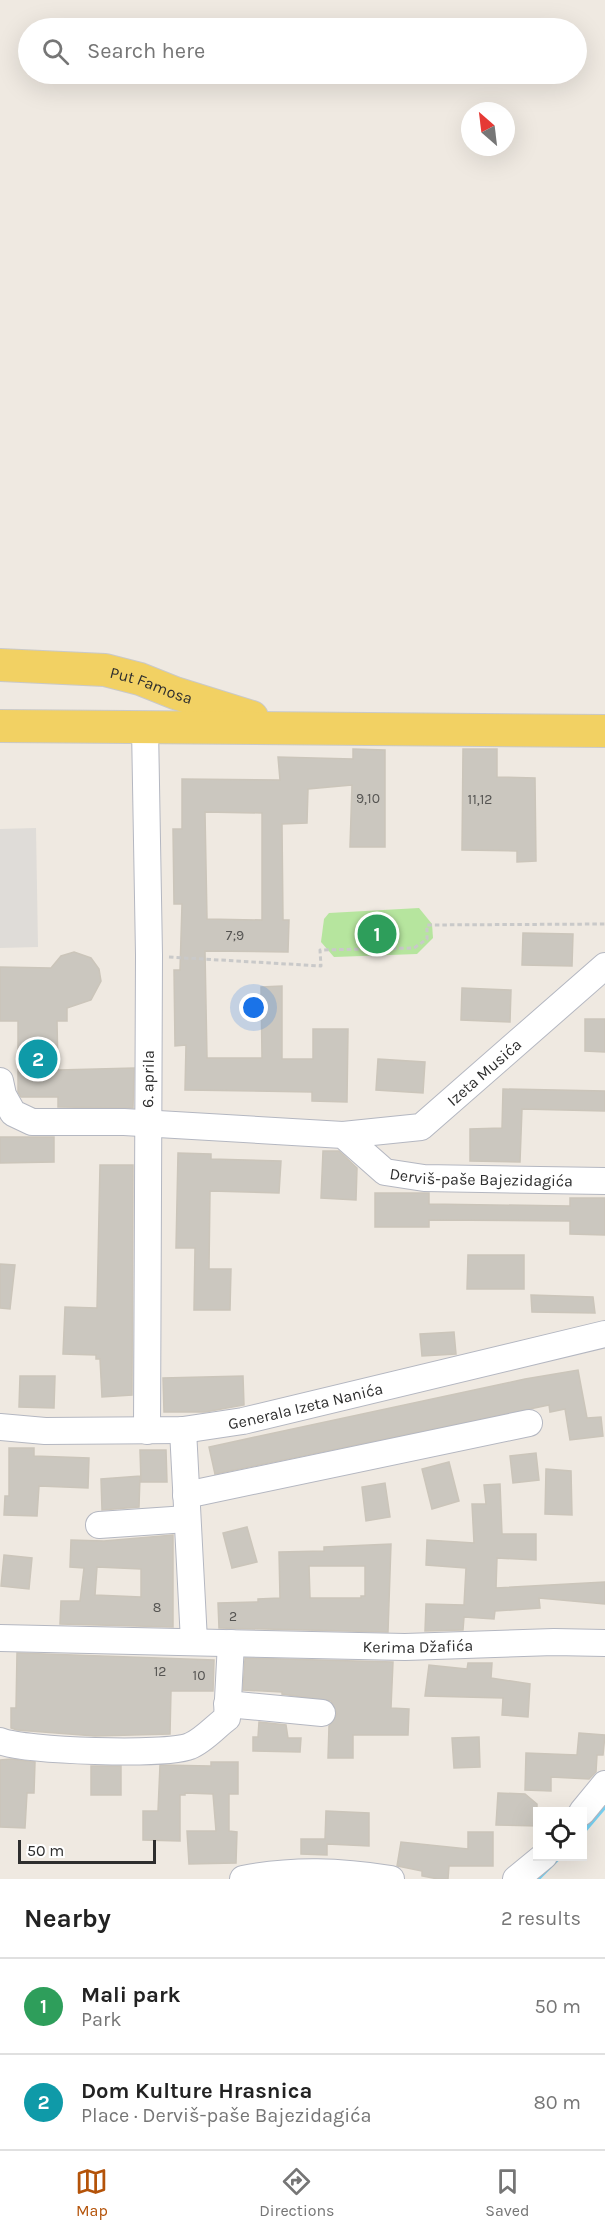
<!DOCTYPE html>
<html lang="en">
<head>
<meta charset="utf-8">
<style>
  :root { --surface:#fff; --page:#f6f6f6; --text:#222; --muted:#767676; --line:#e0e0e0; --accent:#b45309 }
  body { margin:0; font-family:Karla,sans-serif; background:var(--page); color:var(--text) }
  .controls { position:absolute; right:18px; bottom:18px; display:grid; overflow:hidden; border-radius:0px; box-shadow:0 6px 24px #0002 }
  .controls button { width:54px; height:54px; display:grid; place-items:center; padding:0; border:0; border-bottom:2px solid var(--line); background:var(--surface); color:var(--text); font:30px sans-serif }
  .compass { position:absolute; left:461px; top:102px; width:54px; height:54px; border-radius:50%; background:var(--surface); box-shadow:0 6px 24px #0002; rotate:332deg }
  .scale { position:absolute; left:18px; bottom:15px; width:138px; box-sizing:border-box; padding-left:6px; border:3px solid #2e2e2e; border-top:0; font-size:16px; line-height:21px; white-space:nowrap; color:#2e2e2e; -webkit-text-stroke:4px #fff; paint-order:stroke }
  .you { position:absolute; left:254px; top:1008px; width:21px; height:21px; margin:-15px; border:4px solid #fff; border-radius:50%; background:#1a73e8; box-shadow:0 0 0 9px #1a73e833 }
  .badge { display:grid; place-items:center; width:39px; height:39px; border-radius:50%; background:var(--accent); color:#fff; font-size:20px; font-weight:700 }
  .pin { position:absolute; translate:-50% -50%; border:3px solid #fff; box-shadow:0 2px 6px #0006 }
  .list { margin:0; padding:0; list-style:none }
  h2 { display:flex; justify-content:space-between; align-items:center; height:78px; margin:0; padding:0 24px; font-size:26px }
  h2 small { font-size:20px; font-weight:400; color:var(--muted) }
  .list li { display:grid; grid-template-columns:39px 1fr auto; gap:18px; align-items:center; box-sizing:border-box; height:96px; padding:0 24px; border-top:2px solid var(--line) }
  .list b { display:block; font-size:22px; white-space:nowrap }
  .list p { margin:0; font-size:20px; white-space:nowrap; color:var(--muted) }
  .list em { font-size:20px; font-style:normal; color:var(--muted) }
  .icon { flex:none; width:33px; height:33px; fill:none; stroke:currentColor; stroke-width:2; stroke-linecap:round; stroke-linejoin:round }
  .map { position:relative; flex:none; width:605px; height:1879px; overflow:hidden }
  .search { position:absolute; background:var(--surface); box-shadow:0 6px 24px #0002; left:18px; right:18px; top:18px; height:66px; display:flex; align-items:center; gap:15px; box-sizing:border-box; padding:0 21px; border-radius:33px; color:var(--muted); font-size:22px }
  .sheet { height:270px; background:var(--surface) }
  nav { display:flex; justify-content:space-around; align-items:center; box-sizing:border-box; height:84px; border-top:2px solid var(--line); background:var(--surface); font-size:16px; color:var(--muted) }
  nav a { display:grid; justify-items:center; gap:3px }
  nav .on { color:var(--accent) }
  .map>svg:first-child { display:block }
</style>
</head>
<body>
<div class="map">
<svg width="605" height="1879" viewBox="0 0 605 1879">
  <rect width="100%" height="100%" fill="#efe9e1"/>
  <path fill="#b6e59e" d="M419,908L432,924L433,938L417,954L334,957L321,942L324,919L329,913Z"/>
  <path fill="#dfdcd8" d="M36,828L38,947L0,948V829Z"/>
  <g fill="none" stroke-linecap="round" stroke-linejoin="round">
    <path stroke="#75cff0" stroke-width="5" d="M582,1833L605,1806
      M537,1879L560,1856"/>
  </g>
  <path fill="#cbc7bf" stroke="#cbc5ba" stroke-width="1.5" fill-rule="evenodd" d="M353,749L385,750V847H350L352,785L308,789L307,823L282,824L283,920H289L288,952L205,951L207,1058H262L261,987L282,986V1059H313V1029H348L347,1102L312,1101V1092L185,1090L186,1045L175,1046L174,970H180L182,904H174L173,829H182V779L280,780L278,757L353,759ZM205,812L262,813V920L207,919Z
    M463,749H497V777L535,778L536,861L517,862V851L462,850Z
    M523,933L573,934L572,966L522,965Z
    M74,952L91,958L99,969L101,981L91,1000L67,1008V1021H57L58,1070L134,1068L133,1108L58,1107V1097H21L18,1092V1021H0V967L51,968L61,956Z
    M462,988L511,990L510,1022L461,1020Z
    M585,1019H605V1052L585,1051Z
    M378,1059L425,1062L423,1093L376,1090Z
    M503,1089L605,1091V1111L522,1109L520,1162L470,1161V1129L502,1128Z
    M0,1137H54V1162L0,1163Z
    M323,1151H339L357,1168L356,1200L321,1198Z
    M178,1153L211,1154V1159L281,1161L279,1193L210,1191L209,1269H231L230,1310H194L195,1248H176Z
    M100,1165H133L132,1395L102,1397L100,1359H96V1355L63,1354L65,1307L97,1308Z
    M375,1193H429V1204L570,1206V1198H605V1235L570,1234V1221L429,1220V1227H375Z
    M468,1255H524V1289H467Z
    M0,1264L15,1265L10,1309L0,1308Z
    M531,1295L593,1297L595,1313L532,1312Z
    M454,1332L456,1354L422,1356L420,1334Z
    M578,1370L587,1418L601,1417L603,1436L570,1440L565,1409L550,1412L549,1405L215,1474L209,1447L525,1379Z
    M20,1376H55L54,1408L19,1407Z
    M243,1376L244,1405L205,1412H164L163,1378Z
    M9,1448H34V1456L89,1458L88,1488L39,1486L37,1516L4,1515L5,1496H9Z
    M140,1450H166L167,1482H141Z
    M536,1453L539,1480L513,1483L510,1456Z
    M449,1462L459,1501L432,1509L422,1469Z
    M546,1469L571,1471L572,1515L545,1514Z
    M140,1476L139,1507L102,1510L101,1479Z
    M385,1483L390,1517L366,1521L362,1487Z
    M500,1484L502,1534H536V1560L497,1558L496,1588L605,1582V1604L539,1598L540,1608L495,1611L494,1619L464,1617L463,1630L425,1631L426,1604L464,1605L466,1568L426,1565L427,1540L474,1543L472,1504H486L484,1485Z
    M247,1527L257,1562L232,1568L223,1533Z
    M173,1535V1627L60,1624L61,1601H80L84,1568L70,1567L71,1540L104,1541ZM97,1567L141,1569V1597L95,1595Z
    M391,1544L388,1632L219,1628L218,1603L258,1602V1599L280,1598L279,1552L324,1551V1547ZM309,1566H365V1596H361V1598H310Z
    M4,1555L32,1558L29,1589L1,1586Z
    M17,1653L214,1660L213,1691H171L170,1734L95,1736L17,1730L11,1728V1708H16Z
    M245,1658L393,1662L391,1708L409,1709L408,1735H353V1758H328L329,1726L337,1714L331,1701L282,1694V1692L243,1690Z
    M468,1663H492L491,1678L530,1684L528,1717L502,1715L503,1698L425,1696L429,1665L467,1669Z
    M259,1722L286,1725L288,1738H301L300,1752L253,1751V1737H258Z
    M579,1733L605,1735L603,1755H597L596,1772L589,1779L551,1777V1791L525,1790L526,1753L577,1755Z
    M479,1737L480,1767L454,1768L452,1738Z
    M11,1759L35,1762L34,1793H27L25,1828L0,1827V1760Z
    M211,1762H238V1794H229V1831L237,1832L236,1863L189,1864L187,1831H216L213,1794L185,1793V1795H180V1841L143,1840V1811H158L160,1765L211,1766Z
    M91,1766H121V1795H91Z
    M498,1793L525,1794L537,1804V1826L496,1825Z
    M326,1811L369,1813V1846L327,1844V1855L301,1854V1839H325Z
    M468,1832H493V1866H449L448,1879H438L422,1876V1871L397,1866L401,1842L468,1849Z"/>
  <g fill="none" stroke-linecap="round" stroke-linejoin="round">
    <defs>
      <g id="minor">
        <path d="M145,727L149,955L147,1431"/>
        <path id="s1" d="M0,1081L3,1095L13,1113L32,1122H124L343,1135L385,1172L424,1178L605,1181"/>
        <path id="s2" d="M343,1135L421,1127L605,966"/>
        <path id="s3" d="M0,1427L45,1431L183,1430L243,1421L605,1334"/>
        <path d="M183,1430L194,1641"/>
        <path d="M186,1495L529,1423"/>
        <path d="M99,1525L187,1519"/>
        <path id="s4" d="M0,1638L405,1647L554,1642L605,1643"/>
        <path d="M227,1704L322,1713"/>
        <path d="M0,1741C24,1751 166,1756 190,1746C203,1741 216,1726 227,1718L231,1643"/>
        <path d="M582,1812L605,1784"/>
        <path d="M243,1879C294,1869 340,1871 391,1879"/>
        <path d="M516,1879L544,1856"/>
      </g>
      <g id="major">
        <path id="s5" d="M0,665L105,670L140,679L175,693L252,717"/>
        <path d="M0,726L605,731"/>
      </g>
    </defs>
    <use href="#minor" stroke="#b4b7c1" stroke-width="28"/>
    <use href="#major" stroke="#c9c9c9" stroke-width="34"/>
    <path stroke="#c9c9c9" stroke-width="3" stroke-dasharray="4.5 3" stroke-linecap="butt" d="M169,957L321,966L320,950L414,948L427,939V925L605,924"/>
    <use href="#minor" stroke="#fff" stroke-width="26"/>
    <use href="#major" stroke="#f2d163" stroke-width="32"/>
  </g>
  <g text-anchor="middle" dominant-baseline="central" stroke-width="5" stroke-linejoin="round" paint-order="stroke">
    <g font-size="14" fill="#555452">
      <text x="368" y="798">9,10</text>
      <text x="480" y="799">11,12</text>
      <text x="235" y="935">7;9</text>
      <text x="157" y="1607">8</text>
      <text x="233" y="1616">2</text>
      <text x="160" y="1671">12</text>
      <text x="199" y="1675">10</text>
    </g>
    <g font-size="16" fill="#2e2e2e" stroke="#fff">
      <text stroke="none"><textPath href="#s5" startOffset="154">Put Famosa</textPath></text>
      <text stroke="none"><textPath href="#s2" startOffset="162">Izeta Musića</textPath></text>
      <text transform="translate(148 1079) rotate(-89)">6. aprila</text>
      <text stroke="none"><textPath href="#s1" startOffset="520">Derviš-paše Bajezidagića</textPath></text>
      <text stroke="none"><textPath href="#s3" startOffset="308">Generala Izeta Nanića</textPath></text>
      <text stroke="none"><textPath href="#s4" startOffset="418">Kerima Džafića</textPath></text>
    </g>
  </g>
</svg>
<div class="controls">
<button><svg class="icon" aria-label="locate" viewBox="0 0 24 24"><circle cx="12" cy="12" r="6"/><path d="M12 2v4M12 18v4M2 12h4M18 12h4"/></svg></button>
</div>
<svg class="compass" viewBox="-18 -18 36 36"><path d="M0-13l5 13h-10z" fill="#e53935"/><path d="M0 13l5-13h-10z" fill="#767676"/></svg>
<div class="scale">50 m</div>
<div class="you"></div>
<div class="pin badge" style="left:377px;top:934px;background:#2e9e5b">1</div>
<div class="pin badge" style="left:38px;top:1059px;background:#0f9aa8">2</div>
<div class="search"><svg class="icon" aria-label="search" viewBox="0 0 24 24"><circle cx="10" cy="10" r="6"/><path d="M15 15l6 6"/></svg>Search here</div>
</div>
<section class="sheet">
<h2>Nearby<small>2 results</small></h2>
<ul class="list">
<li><span class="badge" style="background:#2e9e5b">1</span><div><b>Mali park</b><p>Park</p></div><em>50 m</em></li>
<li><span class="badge" style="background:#0f9aa8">2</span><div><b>Dom Kulture Hrasnica</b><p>Place · Derviš-paše Bajezidagića</p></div><em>80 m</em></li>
</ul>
</section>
<nav>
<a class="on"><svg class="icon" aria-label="map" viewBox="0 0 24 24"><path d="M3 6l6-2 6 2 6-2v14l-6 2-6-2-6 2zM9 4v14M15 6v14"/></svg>Map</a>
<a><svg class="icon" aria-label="directions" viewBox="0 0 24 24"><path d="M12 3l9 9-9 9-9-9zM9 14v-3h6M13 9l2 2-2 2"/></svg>Directions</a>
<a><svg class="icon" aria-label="saved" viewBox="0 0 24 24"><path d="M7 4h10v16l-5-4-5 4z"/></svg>Saved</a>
</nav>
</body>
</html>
